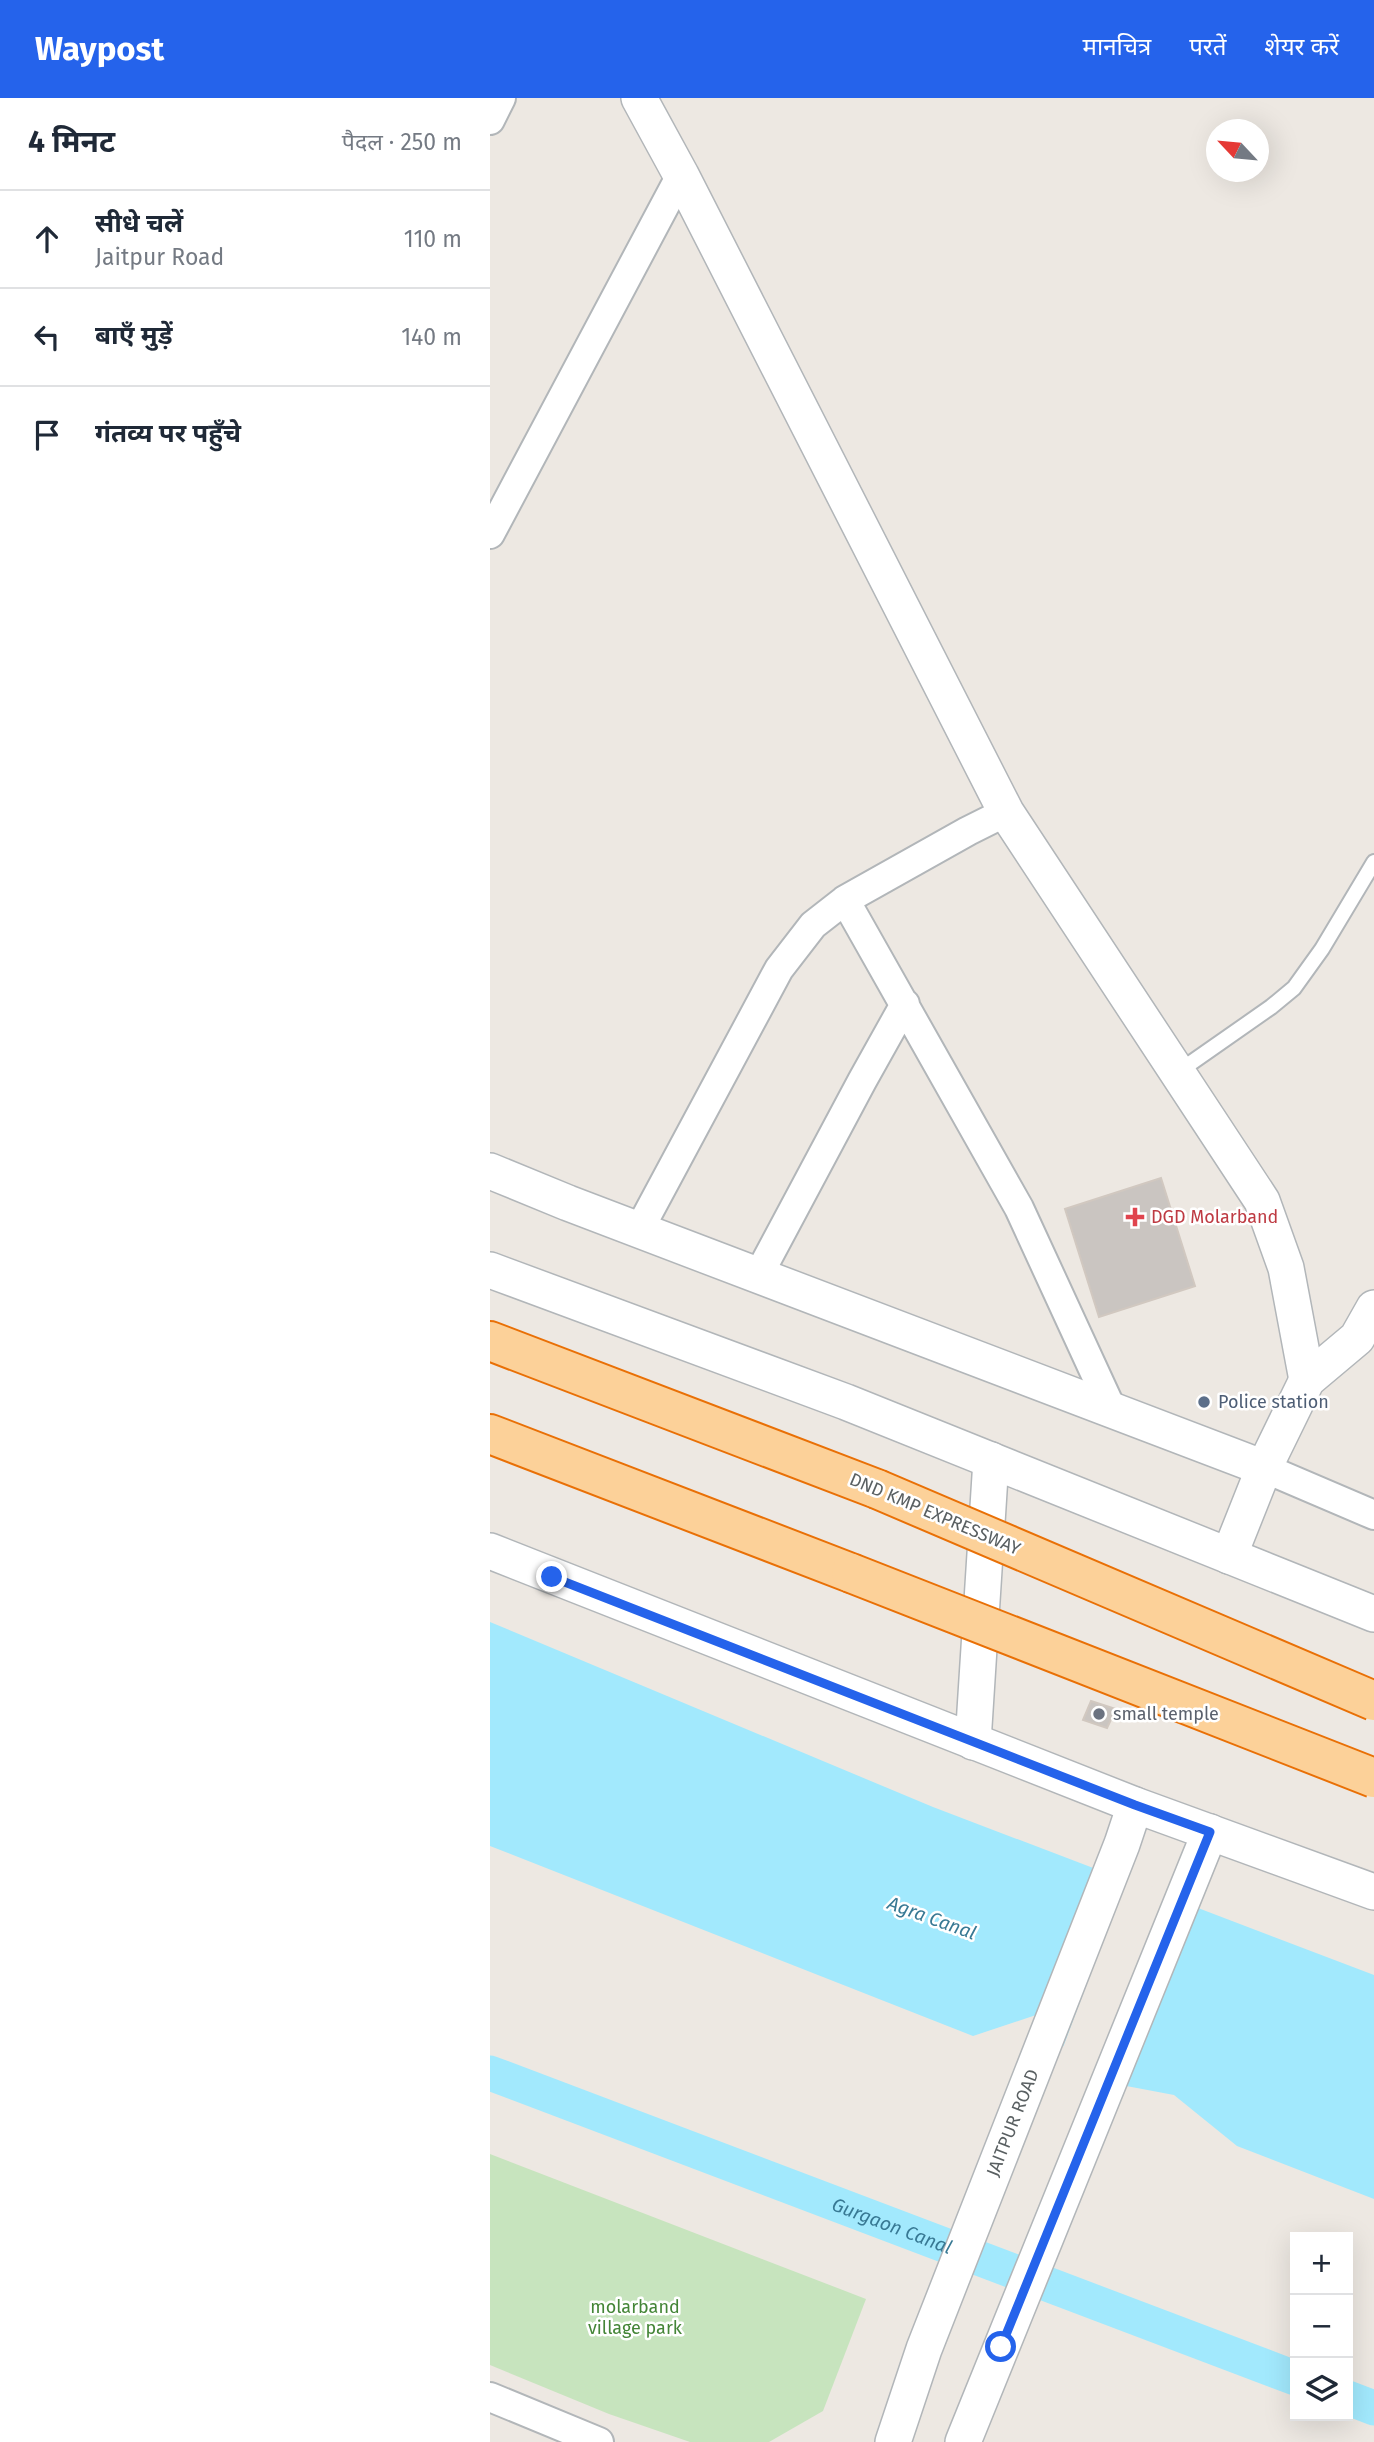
<!DOCTYPE html>
<html lang="hi">
<head>
<meta charset="utf-8">
<style>
  :root { --surface:#fff; --page:#f2f2f3; --text:#1f2937; --muted:#747a83; --line:#e0e1e3; --accent:#2563eb }
  body { margin:0; font-family:"Fira Sans","Noto Sans Devanagari",sans-serif; background:var(--page); color:var(--text) }
  .controls { position:absolute; right:21px; bottom:21px; display:grid; overflow:hidden; border-radius:0px; box-shadow:0 7px 28px #0002 }
  .controls button { width:63px; height:63px; display:grid; place-items:center; padding:0; border:0; border-bottom:2px solid var(--line); background:var(--surface); color:var(--text); font:35px sans-serif }
  .compass { position:absolute; left:716px; top:21px; width:63px; height:63px; border-radius:50%; background:var(--surface); box-shadow:0 7px 28px #0002; rotate:296deg }
  .stop { position:absolute; width:21px; height:21px; margin:-16px; border:5px solid #2563eb; border-radius:50%; background:#fff }
  .stop.end { background:#2563eb; border-color:#fff; box-shadow:0 2px 7px #0008 }
  .list { margin:0; padding:0; list-style:none }
  h2 { display:flex; justify-content:space-between; align-items:center; height:91px; margin:0; padding:0 28px; font-size:30px }
  h2 small { font-size:23px; font-weight:400; color:var(--muted) }
  .list li { display:grid; grid-template-columns:46px 1fr auto; gap:21px; align-items:center; box-sizing:border-box; height:98px; padding:0 28px; border-top:2px solid var(--line) }
  .list b { display:block; font-size:26px; white-space:nowrap }
  .list p { margin:0; font-size:23px; white-space:nowrap; color:var(--muted) }
  .list em { font-size:23px; font-style:normal; color:var(--muted) }
  .icon { flex:none; width:38px; height:38px; fill:none; stroke:currentColor; stroke-width:2; stroke-linecap:round; stroke-linejoin:round }
  .map { position:relative; flex:none; width:884px; height:2344px; overflow:hidden }
  header { display:flex; align-items:center; gap:42px; box-sizing:border-box; height:98px; padding:0 35px; background:var(--accent); color:#fff }
  header strong { font-size:33px }
  nav { display:flex; gap:38px; margin-inline-start:auto; font-size:24px }
  main { display:flex }
  aside { flex:1; background:var(--surface) }
  .map>svg:first-child { display:block }
</style>
</head>
<body>
<header>
<strong>Waypost</strong>
<nav><a>मानचित्र</a><a>परतें</a><a>शेयर करें</a></nav>
</header>
<main>
<aside>
<h2>4 मिनट<small>पैदल · 250 m</small></h2>
<ul class="list">
<li><svg class="icon" aria-label="ahead" viewBox="0 0 24 24"><path d="M12 20V5M6 11l6-6 6 6"/></svg><div><b>सीधे चलें</b><p>Jaitpur Road</p></div><em>110 m</em></li>
<li><svg class="icon" aria-label="left" viewBox="0 0 24 24"><path d="M17 20v-9H6M10 6l-5 5 5 5"/></svg><div><b>बाएँ मुड़ें</b></div><em>140 m</em></li>
<li><svg class="icon" aria-label="arrive" viewBox="0 0 24 24"><path d="M6 21V4h12l-3 4 3 4H6"/></svg><div><b>गंतव्य पर पहुँचे</b></div></li>
</ul>
</aside>
<div class="map">
<svg width="884" height="2344" viewBox="0 0 884 2344">
  <rect width="100%" height="100%" fill="#ede8e2"/>
  <path fill="#c7e4be" d="M0,2056L376,2201L333,2313L279,2344H200L119,2316L0,2267Z"/>
  <path fill="#a2e9fd" d="M0,1524L443,1709L884,1877V2101L747,2048L684,1997L594,1980L552,1915L483,1938L0,1748Z"/>
  <path fill="#ede8e2" d="M637,1779L694,1801L618,1988L593,1983L572,1952Z"/>
  <g fill="none" stroke-linecap="round" stroke-linejoin="round">
    <g stroke="#a2e9fd" stroke-width="35">
      <path id="s1" d="M0,1975L805,2280"/>
      <path d="M858,2300L884,2310"/>
    </g>
  </g>
  <path fill="#cac5c1" stroke="#d1c8c0" stroke-width="2" d="M671,1080L705,1188L609,1219L575,1111Z
    M601,1603L626,1611L617,1630L593,1622Z"/>
  <g fill="none" stroke-linecap="round" stroke-linejoin="round">
    <defs>
      <path id="service" d="M688,974L781,909L804,890L832,851L884,764"/>
      <path id="minor" d="M0,22L11,0
        M0,436L191,77
        M355,802L529,1110L622,1312
        M149,1132L289,871L323,827L355,802L478,733L516,714
        M269,1176L372,983L415,906
        M774,1370L884,1417
        M0,2299L109,2344"/>
      <g id="tertiary">
        <path d="M149,0L191,77L516,714L772,1103L796,1170L817,1282"/>
        <path d="M0,1073L78,1105L774,1370"/>
        <path d="M0,1172L356,1304L884,1516"/>
        <path d="M0,1453L645,1707L884,1794"/>
        <path d="M739,1458L774,1370L817,1282L867,1240L884,1210"/>
        <path d="M483,1644L501,1362"/>
        <path id="s2" d="M403,2344L434,2251L632,1746L645,1707"/>
        <path d="M473,2344L720,1734"/>
      </g>
      <path id="trunk" d="M0,1243L387,1391
        M0,1336L361,1475"/>
    </defs>
    <use href="#service" stroke="#b2b6b9" stroke-width="18"/>
    <use href="#minor" stroke="#b2b6b9" stroke-width="32"/>
    <use href="#tertiary" stroke="#b2b6b9" stroke-width="38"/>
    <use href="#trunk" stroke="#e97006" stroke-width="42"/>
    <use href="#service" stroke="#fff" stroke-width="14"/>
    <use href="#minor" stroke="#fff" stroke-width="28"/>
    <use href="#tertiary" stroke="#fff" stroke-width="35"/>
    <use href="#trunk" stroke="#fcd199" stroke-width="38"/>
    <defs>
      <path id="trunk-bridge" d="M387,1391L884,1603
        M361,1475L884,1680"/>
    </defs>
    <use href="#trunk-bridge" stroke="#e97006" stroke-width="42" stroke-linecap="butt"/>
    <use href="#trunk-bridge" stroke="#fcd199" stroke-width="38"/>
  </g>
  <g fill="none" stroke-linecap="round" stroke-linejoin="round">
    <path stroke="#2563eb" stroke-width="9" d="M62,1479L645,1707L720,1734L511,2249"/>
  </g>
  <path fill="#e0444e" stroke="#fff" stroke-width="2.5" d="M641.5 1108.5h7v7h7v7h-7v7h-7v-7h-7v-7h7z"/>
  <circle fill="#5c6f8a" stroke="#fff" stroke-width="2.5" cx="714" cy="1304" r="7"/>
  <circle fill="#6b7280" stroke="#fff" stroke-width="2.5" cx="609" cy="1616" r="7"/>
  <g text-anchor="middle" dominant-baseline="central" stroke-width="5" stroke-linejoin="round" paint-order="stroke">
    <g font-size="18" fill="#be3a42" stroke="#fff" text-anchor="start">
      <text x="661" y="1119">DGD Molarband</text>
    </g>
    <g font-size="18" fill="#4e5e75" stroke="#fff" text-anchor="start">
      <text x="728" y="1304">Police station</text>
    </g>
    <g font-size="18" fill="#5a6062" stroke="#fff">
      <text transform="translate(445 1416) rotate(23)">DND KMP EXPRESSWAY</text>
      <text stroke="none"><textPath href="#s2" startOffset="341">JAITPUR ROAD</textPath></text>
    </g>
    <g font-size="18" fill="#5b616d" stroke="#fff" text-anchor="start">
      <text x="623" y="1616">small temple</text>
    </g>
    <g font-size="18" fill="#448537" stroke="#fff">
      <text x="145" y="2209">molarband<tspan x="145" dy="21">village park</tspan></text>
    </g>
    <g font-size="19" font-style="italic" fill="#387994" stroke="#fff">
      <text transform="translate(442 1820) rotate(20)">Agra Canal</text>
      <text stroke="none"><textPath href="#s1" startOffset="430">Gurgaon Canal</textPath></text>
    </g>
  </g>
</svg>
<div class="controls">
<button>+</button>
<button>−</button>
<button><svg class="icon" aria-label="layers" viewBox="0 0 24 24"><path d="M12 4l9 5-9 5-9-5zM3 14l9 5 9-5"/></svg></button>
</div>
<svg class="compass" viewBox="-18 -18 36 36"><path d="M0-13l5 13h-10z" fill="#e53935"/><path d="M0 13l5-13h-10z" fill="#747a83"/></svg>
<div class="stop" style="left:511px;top:2249px"></div>
<div class="stop end" style="left:62px;top:1479px"></div>
</div>
</main>
</body>
</html>
